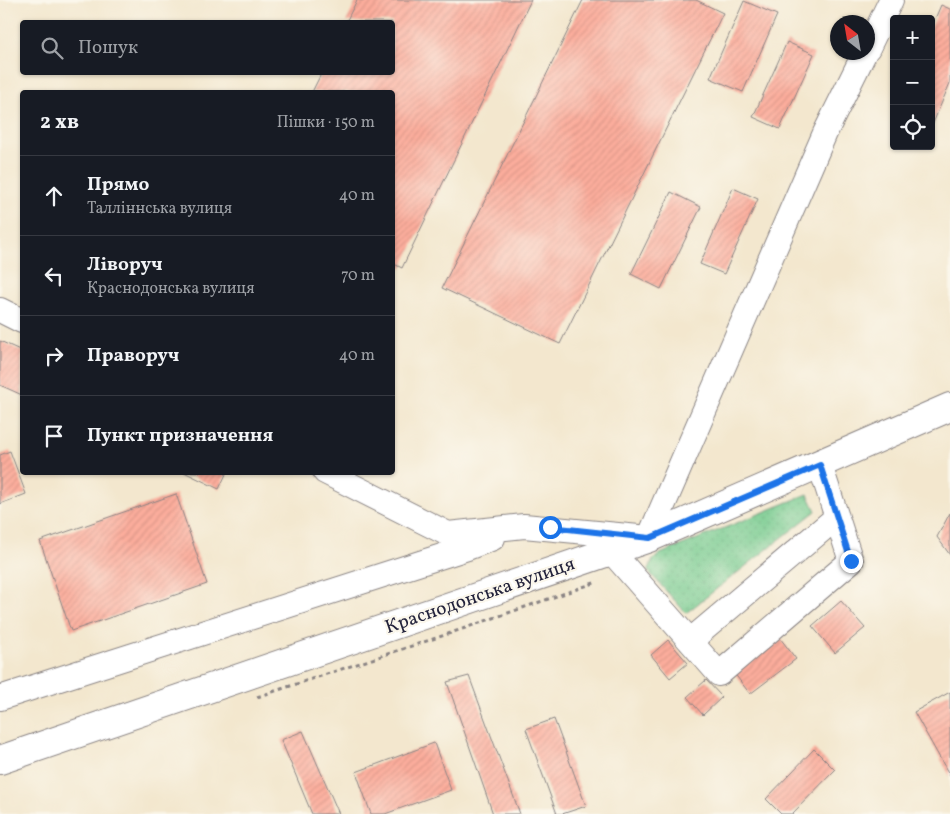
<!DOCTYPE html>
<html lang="uk">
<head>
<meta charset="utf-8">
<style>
  :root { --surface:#171b24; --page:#242831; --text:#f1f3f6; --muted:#9ea1a6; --line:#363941 }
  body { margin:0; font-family:Vollkorn,serif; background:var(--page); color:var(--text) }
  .controls { position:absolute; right:15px; top:15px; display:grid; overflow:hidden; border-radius:5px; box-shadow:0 1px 4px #0004 }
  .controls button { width:45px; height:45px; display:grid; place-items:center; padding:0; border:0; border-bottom:1px solid var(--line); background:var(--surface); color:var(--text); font:25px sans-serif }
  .compass { position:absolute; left:830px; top:15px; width:45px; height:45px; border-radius:50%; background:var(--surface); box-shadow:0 1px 4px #0004; rotate:329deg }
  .stop { position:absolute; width:15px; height:15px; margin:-11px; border:4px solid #1a73e8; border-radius:50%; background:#fff }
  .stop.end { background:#1a73e8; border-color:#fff; box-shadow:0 1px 5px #0008 }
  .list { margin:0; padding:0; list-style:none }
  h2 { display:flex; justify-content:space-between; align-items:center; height:65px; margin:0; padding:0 20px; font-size:21px }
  h2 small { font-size:16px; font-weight:400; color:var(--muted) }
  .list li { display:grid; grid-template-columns:32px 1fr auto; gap:15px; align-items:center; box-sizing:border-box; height:80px; padding:0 20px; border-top:1px solid var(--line) }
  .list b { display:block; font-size:19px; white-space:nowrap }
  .list p { margin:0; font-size:16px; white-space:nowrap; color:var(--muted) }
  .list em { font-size:16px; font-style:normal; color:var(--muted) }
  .icon { flex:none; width:28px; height:28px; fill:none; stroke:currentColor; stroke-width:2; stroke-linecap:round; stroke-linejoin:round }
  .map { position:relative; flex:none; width:950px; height:814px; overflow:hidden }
  .search { position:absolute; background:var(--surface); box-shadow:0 1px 4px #0004; left:20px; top:20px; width:375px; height:55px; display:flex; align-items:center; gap:12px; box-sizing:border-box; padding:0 18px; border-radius:5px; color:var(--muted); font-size:19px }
  .panel { position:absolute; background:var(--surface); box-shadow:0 1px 4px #0004; left:20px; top:90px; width:375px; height:385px; border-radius:5px }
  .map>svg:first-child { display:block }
</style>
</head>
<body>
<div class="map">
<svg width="950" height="814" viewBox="0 0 950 814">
  <defs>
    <pattern id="grass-dots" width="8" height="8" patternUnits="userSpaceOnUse" patternTransform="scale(1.25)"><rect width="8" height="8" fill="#77cb8f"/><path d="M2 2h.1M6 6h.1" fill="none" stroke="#67ae7c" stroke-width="1.8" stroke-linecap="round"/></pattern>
    <pattern id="building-hatch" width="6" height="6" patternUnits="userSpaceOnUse" patternTransform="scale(1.25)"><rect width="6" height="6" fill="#fcad9c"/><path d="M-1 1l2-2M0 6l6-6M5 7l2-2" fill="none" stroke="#d89587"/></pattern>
  </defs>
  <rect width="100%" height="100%" fill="#fbf7ec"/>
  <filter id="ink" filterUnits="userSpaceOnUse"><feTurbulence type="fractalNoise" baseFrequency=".02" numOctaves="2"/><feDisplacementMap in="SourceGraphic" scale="10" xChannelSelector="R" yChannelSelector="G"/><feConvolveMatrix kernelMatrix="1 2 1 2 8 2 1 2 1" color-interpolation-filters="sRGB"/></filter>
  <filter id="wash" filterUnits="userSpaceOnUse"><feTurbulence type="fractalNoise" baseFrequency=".0096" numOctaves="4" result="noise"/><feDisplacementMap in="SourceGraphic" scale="20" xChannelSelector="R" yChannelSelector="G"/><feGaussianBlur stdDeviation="1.12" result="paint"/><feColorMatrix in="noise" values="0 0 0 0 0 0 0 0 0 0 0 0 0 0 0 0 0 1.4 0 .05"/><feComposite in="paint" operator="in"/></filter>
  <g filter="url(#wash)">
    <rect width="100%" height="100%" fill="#f3e7ce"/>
    <path fill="url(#grass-dots)" stroke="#4c7665" d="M808,494L816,511L686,613L648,571L653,560L660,554Z"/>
    <g id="blocks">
      <path fill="url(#building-hatch)" d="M357,0H531L402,268L392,263V92H312L322,72H392V22H346Z
        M583,0H696L723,13L560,344L442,288Z
        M744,1L777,15L743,92L710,78Z
        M941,5L950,9V83L931,128V28Z
        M787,42L814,54L780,129L753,117Z
        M733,188L758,199L724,274L700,264Z
        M671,192L701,207L661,289L631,274Z
        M0,341L22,351V395L0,385Z
        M10,451L26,494L0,504V455Z
        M184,472H227L219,489Z
        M176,494L207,584L71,631L40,541Z
        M950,513V555L937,537Z
        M841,601L865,628L835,653L812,626Z
        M780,638L796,659L750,694L734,673Z
        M668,640L688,663L670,678L651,655Z
        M469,676L520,814H493L447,682Z
        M706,680L722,697L703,715L687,697Z
        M950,692V776L914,712Z
        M554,719L586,806L562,814H557L526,729Z
        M303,731L339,814H312L281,740Z
        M434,743L451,790L385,814H371L356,772Z
        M814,749L835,770L792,814H781L766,799Z"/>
    </g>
  </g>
  <g filter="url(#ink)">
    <use href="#blocks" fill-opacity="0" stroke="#8a8484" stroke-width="1"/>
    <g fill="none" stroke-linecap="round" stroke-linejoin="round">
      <defs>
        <path id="minor" d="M868,48L891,0
          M0,310L22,321
          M325,472L448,534L524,526L649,538L825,133L865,52
          M611,551L719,674L851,561L820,465
          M690,641L837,517
          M0,698L467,548L493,538"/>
        <path id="major" d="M0,760L649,538L950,407"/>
      </defs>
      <use href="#minor" stroke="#8a8484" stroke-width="26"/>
      <use href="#major" stroke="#8a8484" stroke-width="30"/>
      <path stroke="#8a8484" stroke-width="3" stroke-dasharray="4 4" stroke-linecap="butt" d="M257,697L445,635L597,582"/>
      <use href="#minor" stroke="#fff" stroke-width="24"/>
      <use href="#major" stroke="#fff" stroke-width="28"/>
    </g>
  </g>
  <g fill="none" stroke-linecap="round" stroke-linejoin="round" filter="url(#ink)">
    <path stroke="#1a73e8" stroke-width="6" d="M550,527L650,538L820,465L851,561"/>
  </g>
  <g text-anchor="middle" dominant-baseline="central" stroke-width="4.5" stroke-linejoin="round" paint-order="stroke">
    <g font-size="19" fill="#22223b" stroke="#fbf7ec">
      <text transform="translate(480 596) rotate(-19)">Краснодонська вулиця</text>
    </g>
  </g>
</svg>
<div class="controls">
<button>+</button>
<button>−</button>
<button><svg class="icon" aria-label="locate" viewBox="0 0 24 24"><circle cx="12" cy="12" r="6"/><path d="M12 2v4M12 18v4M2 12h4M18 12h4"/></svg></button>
</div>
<svg class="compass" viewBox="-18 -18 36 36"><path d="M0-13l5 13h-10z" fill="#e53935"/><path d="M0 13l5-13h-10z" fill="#9ea1a6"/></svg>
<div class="stop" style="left:550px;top:527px"></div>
<div class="stop end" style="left:851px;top:561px"></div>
<div class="search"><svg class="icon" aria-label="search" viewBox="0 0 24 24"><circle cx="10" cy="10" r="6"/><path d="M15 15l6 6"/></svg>Пошук</div>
<section class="panel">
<h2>2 хв<small>Пішки · 150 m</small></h2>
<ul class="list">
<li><svg class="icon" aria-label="ahead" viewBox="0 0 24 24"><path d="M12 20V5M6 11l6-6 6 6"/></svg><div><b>Прямо</b><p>Талліннська вулиця</p></div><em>40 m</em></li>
<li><svg class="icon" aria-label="left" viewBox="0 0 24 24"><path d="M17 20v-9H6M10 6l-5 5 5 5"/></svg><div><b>Ліворуч</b><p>Краснодонська вулиця</p></div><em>70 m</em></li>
<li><svg class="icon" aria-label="right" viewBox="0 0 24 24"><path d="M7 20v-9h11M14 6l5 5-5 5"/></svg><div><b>Праворуч</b></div><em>40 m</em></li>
<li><svg class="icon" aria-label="arrive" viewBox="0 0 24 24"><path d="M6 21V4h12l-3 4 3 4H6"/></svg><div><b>Пункт призначення</b></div></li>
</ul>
</section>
</div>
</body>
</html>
